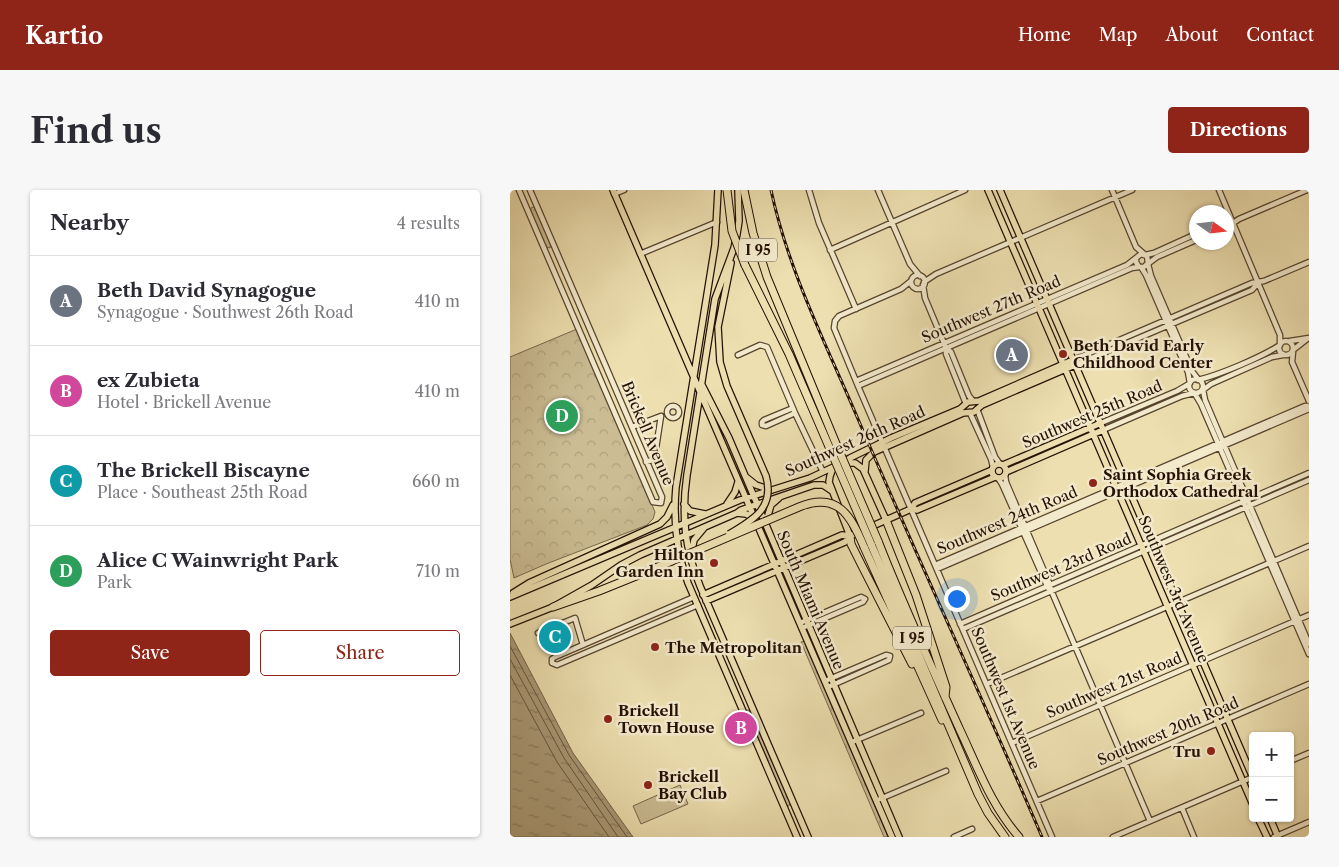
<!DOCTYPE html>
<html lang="en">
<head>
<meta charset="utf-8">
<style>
  :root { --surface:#fff; --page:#f7f7f7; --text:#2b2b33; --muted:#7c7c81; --line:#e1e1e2; --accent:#8f2418 }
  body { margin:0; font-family:"Libre Caslon Text",serif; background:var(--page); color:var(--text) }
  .controls { position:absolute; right:15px; bottom:15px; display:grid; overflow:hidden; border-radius:5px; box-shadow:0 1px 4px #0004 }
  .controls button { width:45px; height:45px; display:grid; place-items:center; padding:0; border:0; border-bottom:1px solid var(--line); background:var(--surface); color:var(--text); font:25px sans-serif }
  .compass { position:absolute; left:679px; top:15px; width:45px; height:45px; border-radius:50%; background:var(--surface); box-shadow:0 1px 4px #0004; rotate:104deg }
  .you { position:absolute; left:446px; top:408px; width:18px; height:18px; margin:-12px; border:4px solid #fff; border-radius:50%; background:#1a73e8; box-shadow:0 0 0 8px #1a73e833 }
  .badge { display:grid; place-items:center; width:32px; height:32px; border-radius:50%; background:var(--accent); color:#fff; font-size:16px; font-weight:700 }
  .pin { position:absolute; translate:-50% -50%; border:2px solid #fff; box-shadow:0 1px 5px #0006 }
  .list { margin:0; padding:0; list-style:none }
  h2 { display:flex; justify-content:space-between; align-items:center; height:65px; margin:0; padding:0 20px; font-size:21px }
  h2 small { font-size:16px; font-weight:400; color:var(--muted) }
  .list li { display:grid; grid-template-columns:32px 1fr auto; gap:15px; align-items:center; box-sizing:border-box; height:90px; padding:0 20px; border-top:1px solid var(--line) }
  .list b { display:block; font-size:19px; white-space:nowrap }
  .list p { margin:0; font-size:16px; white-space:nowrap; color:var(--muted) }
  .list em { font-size:16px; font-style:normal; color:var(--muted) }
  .actions { display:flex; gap:10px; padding:15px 20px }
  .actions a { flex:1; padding:11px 0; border:1px solid var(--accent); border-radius:5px; text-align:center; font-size:18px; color:var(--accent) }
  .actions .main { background:var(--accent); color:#fff }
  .map { position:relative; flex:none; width:799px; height:647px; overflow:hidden; border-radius:5px }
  header { display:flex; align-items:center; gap:30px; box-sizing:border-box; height:70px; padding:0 25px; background:var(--accent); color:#fff }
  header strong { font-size:24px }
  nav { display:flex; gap:28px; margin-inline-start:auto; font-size:18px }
  .intro { display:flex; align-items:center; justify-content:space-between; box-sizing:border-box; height:120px; padding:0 30px }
  h1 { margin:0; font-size:35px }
  .button { padding:12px 22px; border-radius:5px; background:var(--accent); color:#fff; font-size:18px; font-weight:700 }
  main { display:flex; gap:30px; padding:0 30px }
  aside { flex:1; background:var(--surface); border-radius:5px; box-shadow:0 1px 4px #0004 }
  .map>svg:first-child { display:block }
</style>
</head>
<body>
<header>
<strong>Kartio</strong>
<nav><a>Home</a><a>Map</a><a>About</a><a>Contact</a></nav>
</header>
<div class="intro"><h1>Find us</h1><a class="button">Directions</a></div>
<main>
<aside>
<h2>Nearby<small>4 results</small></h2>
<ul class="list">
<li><span class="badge" style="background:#6b7280">A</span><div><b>Beth David Synagogue</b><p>Synagogue · Southwest 26th Road</p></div><em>410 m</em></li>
<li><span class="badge" style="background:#d1479c">B</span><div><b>ex Zubieta</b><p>Hotel · Brickell Avenue</p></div><em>410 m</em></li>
<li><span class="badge" style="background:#0f9aa8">C</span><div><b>The Brickell Biscayne</b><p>Place · Southeast 25th Road</p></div><em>660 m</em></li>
<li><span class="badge" style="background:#2e9e5b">D</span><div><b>Alice C Wainwright Park</b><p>Park</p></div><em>710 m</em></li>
</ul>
<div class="actions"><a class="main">Save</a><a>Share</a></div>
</aside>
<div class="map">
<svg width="799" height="647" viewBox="0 0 799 647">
  <defs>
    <pattern id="grass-tufts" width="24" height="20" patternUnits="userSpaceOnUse" patternTransform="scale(1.25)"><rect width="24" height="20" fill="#cbbc93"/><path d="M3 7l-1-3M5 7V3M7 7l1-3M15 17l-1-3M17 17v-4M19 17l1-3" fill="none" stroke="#aea17d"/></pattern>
    <pattern id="park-crowns" width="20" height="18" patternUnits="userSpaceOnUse" patternTransform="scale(1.25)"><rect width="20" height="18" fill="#cbbc93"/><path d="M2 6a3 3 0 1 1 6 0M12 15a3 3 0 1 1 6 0" fill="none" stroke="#aea17d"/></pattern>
    <pattern id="water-ripples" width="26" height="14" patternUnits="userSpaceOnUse" patternTransform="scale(1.25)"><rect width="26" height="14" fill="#a99976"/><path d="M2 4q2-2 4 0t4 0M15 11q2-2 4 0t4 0" fill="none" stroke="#897b5f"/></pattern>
  </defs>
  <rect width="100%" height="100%" fill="#eddfb0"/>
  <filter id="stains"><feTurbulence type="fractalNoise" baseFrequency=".004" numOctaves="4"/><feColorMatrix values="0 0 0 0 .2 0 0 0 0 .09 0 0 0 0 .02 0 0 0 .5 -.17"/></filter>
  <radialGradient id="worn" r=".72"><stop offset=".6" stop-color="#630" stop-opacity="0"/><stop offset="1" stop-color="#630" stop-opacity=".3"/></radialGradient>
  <path fill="url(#grass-tufts)" stroke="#78664c" d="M22,17L26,18L41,54L40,58L36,57L20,20Z
    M294,451L378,647H374L291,452Z
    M237,520H239L280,613L279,616L276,615L236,522Z"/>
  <path fill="url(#park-crowns)" stroke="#78664c" d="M67,139L145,322L143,329L137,335L36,374L4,388L0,369V167Z"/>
  <path fill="#cbbc93" stroke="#78664c" d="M170,595L178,614L131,634L123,616Z"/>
  <path fill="url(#water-ripples)" stroke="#746248" d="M0,443L63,563L123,647H0Z"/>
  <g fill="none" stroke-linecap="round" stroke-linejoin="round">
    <path stroke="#66543d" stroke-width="1" d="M0,456L59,565L117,647
      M0,469L54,568L108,647
      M0,485L47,572L99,647"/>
    <defs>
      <path id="minor" d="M9,0L143,312L151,313L152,307L20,0
        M299,0L309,33L346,119
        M368,0L400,74L410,86
        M602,0L626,57L634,64
        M709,0L770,145V154
        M104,4L114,0
        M716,38L729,29L797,0
        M320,60L455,0
        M130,64L207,32
        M635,65L644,63L686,44
        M639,73L647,67L686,50
        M638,74L641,86L682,181L688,189
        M631,77L636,85L678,182L680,193
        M401 92a7 7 0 1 1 14 0a7 7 0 1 1-14 0Z
        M401,91L391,99L329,126L325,131L324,138L348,196L542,647
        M414,92L426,84L622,0
        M413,95L415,108L436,158V164L456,214
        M769 158a7 7 0 1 1 14 0a7 7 0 1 1-14 0Z
        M780,151L799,148
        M436,158L441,162L459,206L463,211
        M783,160L797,149
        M783,162L782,172L799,211
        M228,165L250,155L257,157L285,223L313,282
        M563,170L742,93L754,91L799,72
        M565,175L742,100L748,93
        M679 196a7 7 0 1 1 14 0a7 7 0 1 1-14 0Z
        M688,190C709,185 752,167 770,155
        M346,191L617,75L631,64L637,66L638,73L634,77H629L626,72V69
        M348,196L622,78L629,77
        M693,200L695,210L799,454
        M693,200L701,194L762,167L773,165
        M685,204L691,214L799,464
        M157 222a6 6 0 1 1 12 0a6 6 0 1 1-12 0Z
        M283,218L254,230L252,232V235L256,236L285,223
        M467,219L485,267L490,274
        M460,223L481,269L483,277
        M591,233L667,201L679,194
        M122,237L151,226
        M593,240L672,206L684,203
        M136,272L142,270L145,265L151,226
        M495,285L496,292L540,395L541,400L640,631
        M488,288L492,294L538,398
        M425,375L795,216H799
        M427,379L799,219
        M184,407L45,467L42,469V473L47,475L188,415
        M290,433L351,407L355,409L353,412L292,438
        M450,434L799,283
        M453,439L799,290
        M28,443L65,428L73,455
        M315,491L376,465L380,466L379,470L318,497
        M477,494L799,356
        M342,552L411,523
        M502,553L799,425
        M780,571L799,563
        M370,609L436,581
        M527,611L799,494
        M672,618L684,647
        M444,647L462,639
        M603,647L743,587
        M764,647L799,632"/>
      <path id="major" d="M103,0L382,647
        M208,0L205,55L166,297C163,330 166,361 178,393L287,647
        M228,0L229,31L227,44L224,58L205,109L177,285C171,325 175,359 190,396L298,647
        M478,0L743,615
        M490,0L743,588
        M221,73L208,137L210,172L217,196L256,286
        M192,195L219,248L389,647
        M334,273H345L353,279L376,330
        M482 281a7 7 0 1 1 14 0a7 7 0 1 1-14 0Z
        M493,275L591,233
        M323,278L320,286L319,292L340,346
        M355,281L356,270L364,262L453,223L464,222L472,215L565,175
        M496,282L593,240
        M236,287L246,295L261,300
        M174,314L180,321L195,324
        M217,314L225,302L228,292
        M401,319L407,320L485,287
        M227,323L236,324L245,329
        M256,332L261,315L269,308
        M145,359L160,362L169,371
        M181,365L184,350L194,338
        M3,403L19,393L150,334L157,327L163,315
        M193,405L332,345L340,346
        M0,407L230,310L300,288L332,273L340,268L381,248L450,219L458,212L469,211L563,170
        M196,411L335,352L340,346L401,319L405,313L482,280
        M0,434L43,417L82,395L111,375L130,365L227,323L231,320L304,295H313L322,301
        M748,628L757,647
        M760,628L768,647"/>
      <path id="highway" d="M234,0L243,43L257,87L327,256
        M235,75L279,164L320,259
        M376,330L406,405L436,497L435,507
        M340,346L341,354L351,374L402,474
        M368,351C393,415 422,478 450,540C468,578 481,615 509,647
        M361,354L468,604L478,623L495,647
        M354,357L432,530
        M43,417L89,401L136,382"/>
    </defs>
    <use href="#minor" stroke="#56442f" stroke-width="7"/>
    <use href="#major" stroke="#241004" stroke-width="8"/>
    <use href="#highway" stroke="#241004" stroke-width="9"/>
    <use href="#minor" stroke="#f3eacc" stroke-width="4.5"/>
    <use href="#major" stroke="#eddfb0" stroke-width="5.5"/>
    <use href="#highway" stroke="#eddfb0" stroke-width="7"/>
    <defs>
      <path id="rail" d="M261,0C278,80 316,154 348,229C408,369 472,507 532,647"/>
    </defs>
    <use href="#rail" stroke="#241004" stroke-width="3"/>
    <use href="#rail" stroke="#f3eacc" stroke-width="1" stroke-dasharray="4" stroke-linecap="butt"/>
    <defs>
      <path id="major-bridge" d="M219,344C243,330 265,318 256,286"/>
      <path id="highway-bridge" d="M217,0L222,41L235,75
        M327,256L368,351
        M320,259L361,354
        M136,382L289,317C328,301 341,326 354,357"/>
    </defs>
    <use href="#major-bridge" stroke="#241004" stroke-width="8" stroke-linecap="butt"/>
    <use href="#highway-bridge" stroke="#241004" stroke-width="9" stroke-linecap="butt"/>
    <use href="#major-bridge" stroke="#eddfb0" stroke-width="5.5"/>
    <use href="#highway-bridge" stroke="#eddfb0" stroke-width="7"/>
  </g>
  <g fill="#8f2418" stroke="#f3eacc" stroke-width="2">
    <circle cx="553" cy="164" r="5"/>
    <circle cx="583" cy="293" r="5"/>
    <circle cx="204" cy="373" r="5"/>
    <circle cx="145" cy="457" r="5"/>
    <circle cx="98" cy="529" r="5"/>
    <circle cx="701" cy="561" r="5"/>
    <circle cx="138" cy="595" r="5"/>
  </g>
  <g text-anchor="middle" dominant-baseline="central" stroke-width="5" stroke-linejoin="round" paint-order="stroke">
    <g fill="#f3eacc" stroke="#625140" stroke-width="1">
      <rect x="229" y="48.5" width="38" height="23" rx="4"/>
      <rect x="383" y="436.5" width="38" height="23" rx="4"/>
    </g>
    <g font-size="14" font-weight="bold" fill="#241004">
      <text x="248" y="60">I 95</text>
      <text x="402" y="448">I 95</text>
    </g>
    <g font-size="15" fill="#241004" stroke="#f3eacc">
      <text transform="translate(481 119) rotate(-23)">Southwest 27th Road</text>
      <text transform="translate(582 224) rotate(-23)">Southwest 25th Road</text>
      <text transform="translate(138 243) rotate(67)">Brickell Avenue</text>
      <text transform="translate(345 251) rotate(-24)">Southwest 26th Road</text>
      <text transform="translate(497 330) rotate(-23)">Southwest 24th Road</text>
      <text transform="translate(551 377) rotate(-23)">Southwest 23rd Road</text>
      <text transform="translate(664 399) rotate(67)">Southwest 3rd Avenue</text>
      <text transform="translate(301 410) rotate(67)">South Miami Avenue</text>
      <text transform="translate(604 495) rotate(-23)">Southwest 21st Road</text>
      <text transform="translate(496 508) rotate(67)">Southwest 1st Avenue</text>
      <text transform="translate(658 541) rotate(-23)">Southwest 20th Road</text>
    </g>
    <g font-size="15" font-weight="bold" fill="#241004" stroke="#f3eacc" text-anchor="start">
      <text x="563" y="155">Beth David Early<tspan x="563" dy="17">Childhood Center</tspan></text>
      <text x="593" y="284">Saint Sophia Greek<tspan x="593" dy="17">Orthodox Cathedral</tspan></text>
      <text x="194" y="364" text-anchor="end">Hilton<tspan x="194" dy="17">Garden Inn</tspan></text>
      <text x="155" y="457">The Metropolitan</text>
      <text x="108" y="520">Brickell<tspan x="108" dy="17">Town House</tspan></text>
      <text x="691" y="561" text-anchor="end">Tru</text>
      <text x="148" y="586">Brickell<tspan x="148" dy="17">Bay Club</tspan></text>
    </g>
  </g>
  <rect width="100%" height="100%" filter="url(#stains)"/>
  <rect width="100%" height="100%" fill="url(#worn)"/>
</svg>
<div class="controls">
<button>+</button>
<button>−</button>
</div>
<svg class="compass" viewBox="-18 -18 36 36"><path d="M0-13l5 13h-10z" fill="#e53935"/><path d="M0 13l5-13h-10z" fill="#7c7c81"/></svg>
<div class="you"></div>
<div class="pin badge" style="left:502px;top:165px;background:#6b7280">A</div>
<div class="pin badge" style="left:231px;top:538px;background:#d1479c">B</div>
<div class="pin badge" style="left:45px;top:447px;background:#0f9aa8">C</div>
<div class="pin badge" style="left:52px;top:226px;background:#2e9e5b">D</div>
</div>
</main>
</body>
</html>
